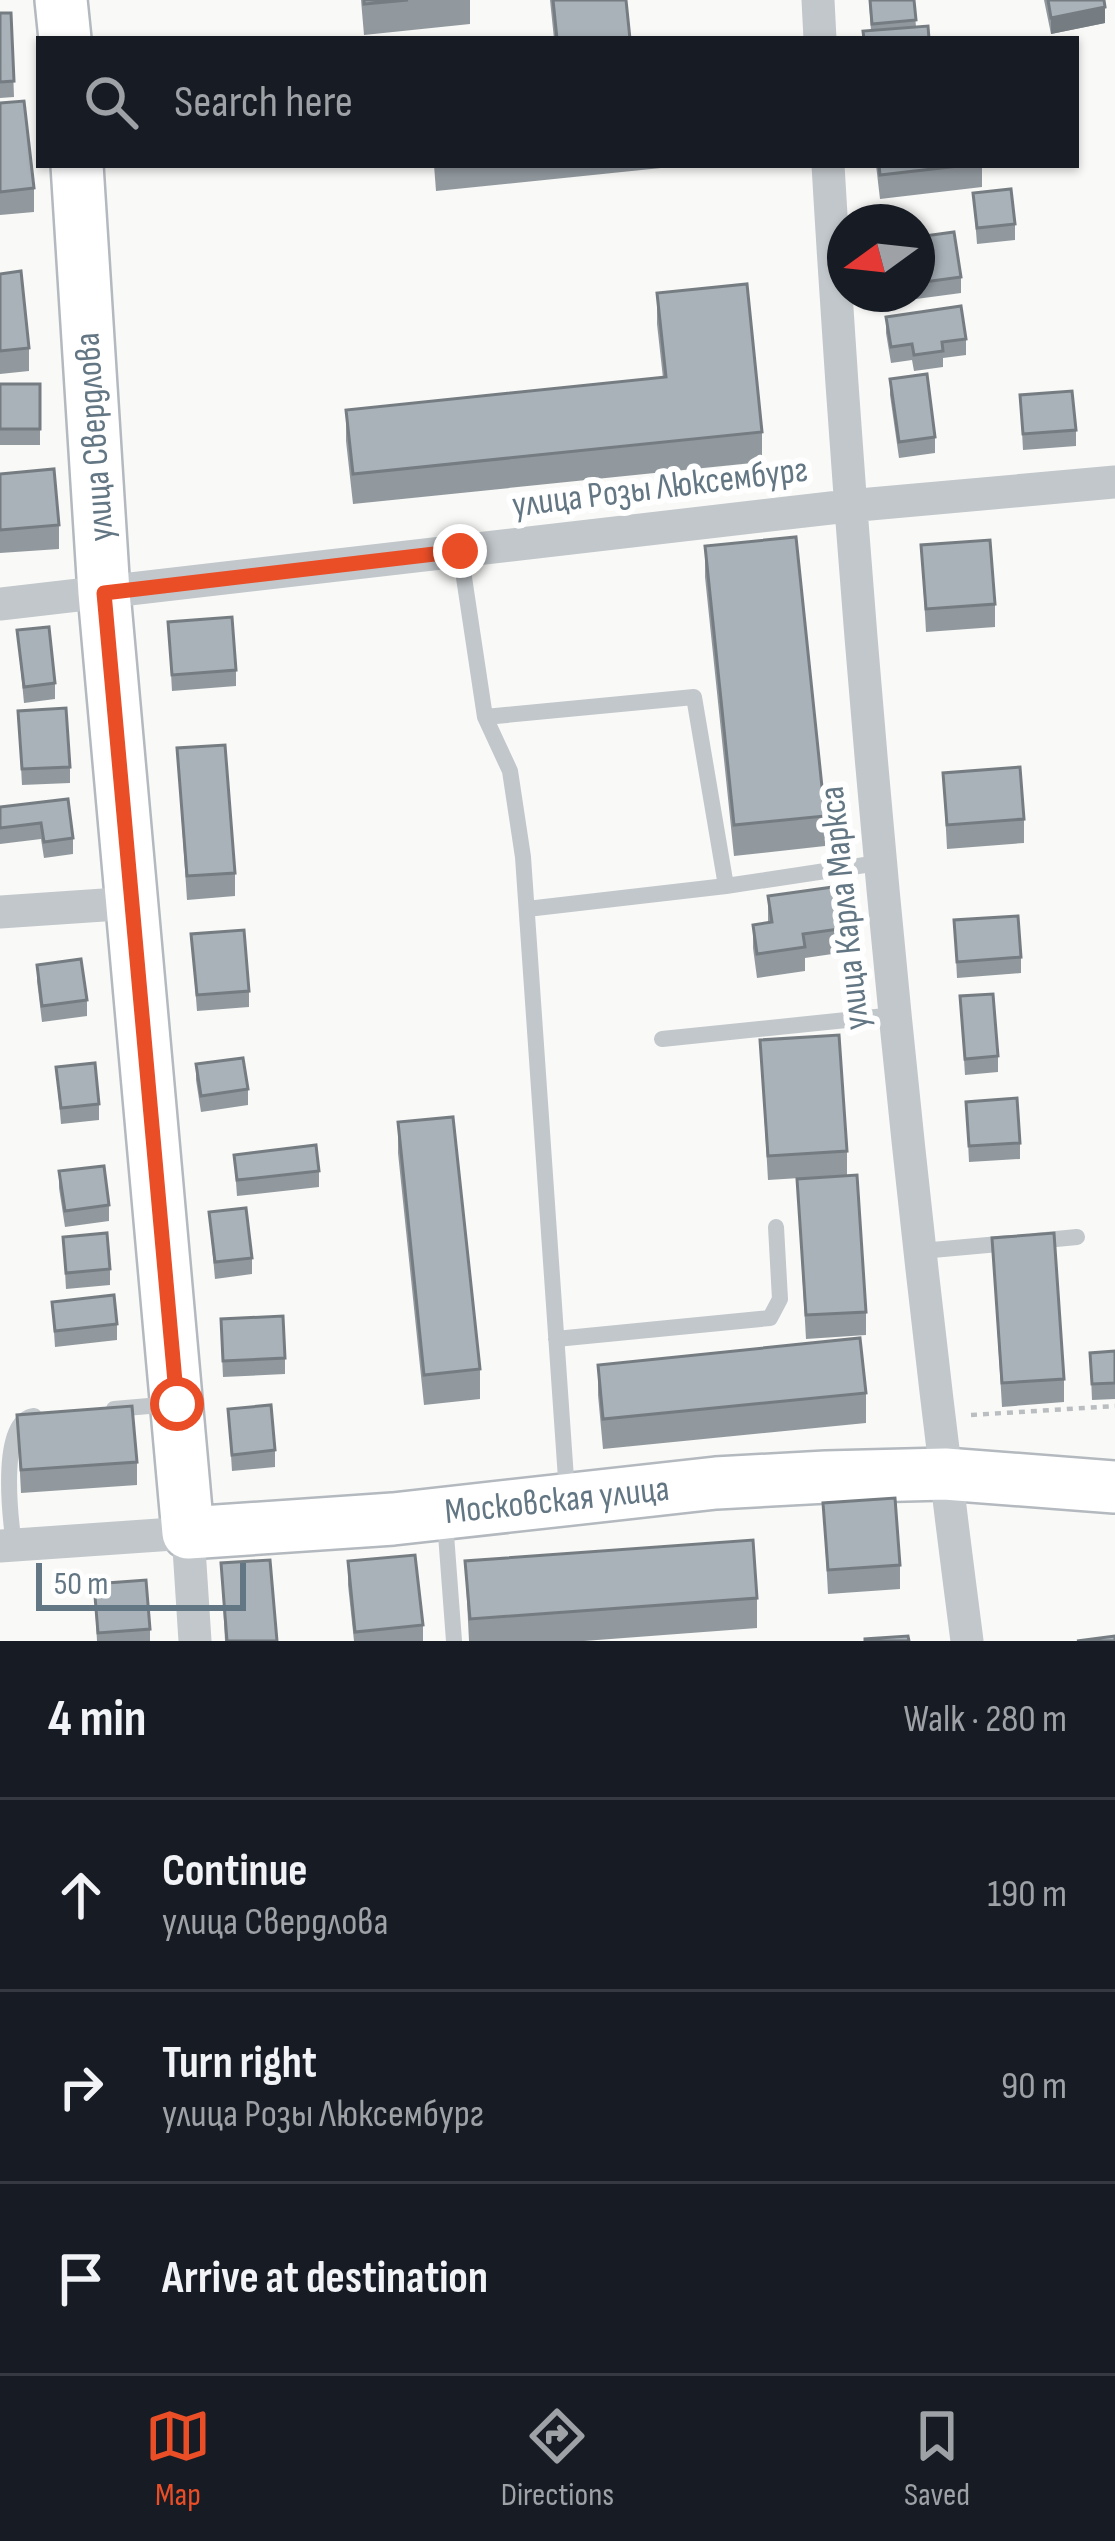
<!DOCTYPE html>
<html lang="en">
<head>
<meta charset="utf-8">
<style>
  :root { --surface:#171b24; --page:#242831; --text:#f1f3f6; --muted:#9ea1a6; --line:#363941; --accent:#ea4e27 }
  body { margin:0; font-family:"Sofia Sans Condensed",sans-serif; background:var(--page); color:var(--text) }
  .compass { position:absolute; left:827px; top:204px; width:108px; height:108px; border-radius:50%; background:var(--surface); box-shadow:0 3px 9px #0004; rotate:255deg }
  .scale { position:absolute; left:36px; bottom:30px; width:210px; box-sizing:border-box; padding-left:12px; border:6px solid #637683; border-top:0; font-size:33px; line-height:42px; white-space:nowrap; color:#637683; -webkit-text-stroke:9px #fff; paint-order:stroke }
  .stop { position:absolute; width:36px; height:36px; margin:-27px; border:9px solid #ea4e27; border-radius:50%; background:#fff }
  .stop.end { background:#ea4e27; border-color:#fff; box-shadow:0 3px 12px #0008 }
  .list { margin:0; padding:0; list-style:none }
  h2 { display:flex; justify-content:space-between; align-items:center; height:156px; margin:0; padding:0 48px; font-size:51px }
  h2 small { font-size:39px; font-weight:400; color:var(--muted) }
  .list li { display:grid; grid-template-columns:78px 1fr auto; gap:36px; align-items:center; box-sizing:border-box; height:192px; padding:0 48px; border-top:3px solid var(--line) }
  .list b { display:block; font-size:45px; white-space:nowrap }
  .list p { margin:0; font-size:39px; white-space:nowrap; color:var(--muted) }
  .list em { font-size:39px; font-style:normal; color:var(--muted) }
  .icon { flex:none; width:66px; height:66px; fill:none; stroke:currentColor; stroke-width:2; stroke-linecap:round; stroke-linejoin:round }
  .map { position:relative; flex:none; width:1115px; height:1641px; overflow:hidden }
  .search { position:absolute; background:var(--surface); box-shadow:0 3px 9px #0004; left:36px; right:36px; top:36px; height:132px; display:flex; align-items:center; gap:30px; box-sizing:border-box; padding:0 42px; border-radius:0px; color:var(--muted); font-size:45px }
  .sheet { height:732px; background:var(--surface) }
  nav { display:flex; justify-content:space-around; align-items:center; box-sizing:border-box; height:168px; border-top:3px solid var(--line); background:var(--surface); font-size:33px; color:var(--muted) }
  nav a { display:grid; justify-items:center; gap:6px }
  nav .on { color:var(--accent) }
  .map>svg:first-child { display:block }
</style>
</head>
<body>
<div class="map">
<svg width="1115" height="1641" viewBox="0 0 1115 1641">
  <rect width="100%" height="100%" fill="#f9f9f7"/>
  <g fill="none" stroke-linecap="round" stroke-linejoin="round">
    <defs>
      <path id="primary" d="M61,0L65,39
        M77,165L104,593L188,1533L393,1519L716,1483L826,1477L945,1474L1115,1487"/>
    </defs>
    <use href="#primary" stroke="#b3b9be" stroke-width="56"/>
    <path stroke="#babec1" stroke-width="4.5" stroke-dasharray="6 6" stroke-linecap="butt" d="M971,1415L1115,1406"/>
    <path stroke="#c2c7cb" stroke-width="16" d="M460,551L485,717L694,697L726,886L878,863
      M485,717L510,771L523,857L567,1493
      M527,909L726,886
      M662,1039L895,1015
      M1035,1241L1077,1237
      M921,1251L1010,1243
      M556,1339L770,1318L780,1299L776,1227
      M114,1409L172,1404
      M445,1521L454,1641
      M14,1545C9,1509 0,1421 34,1416"/>
    <path stroke="#c2c7cb" stroke-width="33" d="M818,0L820,39
      M828,165C857,659 903,1150 967,1641
      M0,604L848,506L1115,482
      M0,912L133,903
      M0,1546L188,1533L195,1641"/>
    <use href="#primary" stroke="#fff" stroke-width="51"/>
  </g>
  <path fill="#91999f" d="M361,0H470V24L364,35Z
    M550,0H626L630,39H554Z
    M869,0H914L916,27L871,31Z
    M1044,0H1104L1105,23L1051,34Z
    M0,13H11L14,97L0,98Z
    M0,103L34,188V212L0,215Z
    M434,165H690L436,191Z
    M876,165H982V187L880,199Z
    M973,193L1015,224V240L977,244Z
    M917,237L961,277V293L916,299Z
    M0,274L29,348V371L0,374Z
    M657,293L762,432V462L353,504L346,441V410L663,378L657,324Z
    M886,317L966,339V355L943,358V367L914,371L912,360L891,363L886,333Z
    M890,379L935,437V453L899,458L890,395Z
    M0,384H40V445H0Z
    M1020,395L1076,430V446L1023,450Z
    M0,474L59,525V549L0,553Z
    M921,545L995,604V627L926,632Z
    M705,546L825,816V846L734,856L705,577Z
    M168,622L236,670V686L172,691Z
    M17,630L55,683V699L24,703Z
    M18,711L70,767V783L22,785Z
    M177,748L235,873V896L187,900Z
    M943,773L1024,819V843L947,849Z
    M68,799L73,838V854L44,858L41,839L0,844V807Z
    M768,896L839,929V953L805,958V971L757,978L753,948V925L768,922Z
    M954,920L1021,957V973L957,978Z
    M191,934L249,991V1007L197,1011Z
    M37,965L87,1000V1016L42,1022L37,981Z
    M960,996L998,1056V1072L965,1075Z
    M760,1040L847,1151V1175L768,1180Z
    M196,1064L248,1089V1105L201,1112L196,1080Z
    M56,1067L99,1104V1120L61,1124Z
    M966,1102L1020,1143V1159L969,1162Z
    M398,1122L480,1369V1399L424,1405L398,1153Z
    M234,1155L319,1171V1187L237,1196Z
    M59,1171L109,1205V1221L65,1227L59,1188Z
    M797,1179L866,1312V1335L806,1339Z
    M209,1212L252,1258V1274L215,1279Z
    M63,1237L110,1269V1285L66,1289Z
    M992,1238L1064,1379V1402L1002,1407Z
    M52,1302L117,1324V1340L55,1347Z
    M221,1335L285,1358V1374L223,1377Z
    M1115,1351V1399L1092,1400L1090,1353Z
    M598,1365L866,1393V1423L603,1449L598,1395Z
    M228,1409L275,1450V1467L232,1471Z
    M17,1415L137,1462V1485L21,1493Z
    M823,1503L900,1565V1589L828,1594Z
    M348,1561L423,1625V1641H354L348,1585Z
    M465,1561L757,1598V1628L584,1641H469Z
    M221,1563L277,1641H225Z
    M94,1584L150,1629V1641H97Z"/>
  <path fill="#767d82" d="M1105,7V23L1051,34V18Z"/>
  <path fill="#a9b2b9" stroke="#767d82" stroke-width="3" d="M364,0H408L364,4Z
    M553,0H626L630,39H557Z
    M870,0H914L916,20L872,24Z
    M1048,0H1104L1105,7L1051,18Z
    M0,13H11L14,81L0,82Z
    M928,26L929,39H864L863,31Z
    M24,101L34,188L0,192V103Z
    M879,165H967L880,175Z
    M1011,189L1015,224L977,228L973,193Z
    M954,232L961,277L917,283V237Z
    M21,271L29,348L0,351V274Z
    M747,284L762,432L353,474L346,410L666,377L657,293Z
    M961,306L966,339L942,342L943,351L914,355L912,344L891,347L886,317Z
    M927,374L935,437L899,442L890,379Z
    M0,384H40V429H0Z
    M1072,391L1076,430L1023,434L1020,395Z
    M54,469L59,525L0,530V474Z
    M796,537L825,816L734,825L705,546Z
    M990,540L995,604L926,609L921,545Z
    M232,617L236,670L172,675L168,622Z
    M49,627L55,683L24,687L17,630Z
    M66,708L70,767L22,769L18,711Z
    M225,745L235,873L187,876L177,748Z
    M1020,767L1024,819L947,825L943,773Z
    M68,799L73,838L44,842L41,823L0,828V807Z
    M833,887L839,929L803,934L805,947L757,954L753,925L772,922L768,896Z
    M1018,916L1021,957L957,962L954,920Z
    M244,930L249,991L197,995L191,934Z
    M81,959L87,1000L42,1006L37,965Z
    M993,994L998,1056L965,1059L960,996Z
    M839,1035L847,1151L768,1156L760,1040Z
    M243,1058L248,1089L201,1096L196,1064Z
    M95,1063L99,1104L61,1108L56,1067Z
    M1017,1098L1020,1143L969,1146L966,1102Z
    M453,1117L480,1369L424,1375L398,1122Z
    M316,1145L319,1171L237,1180L234,1155Z
    M104,1166L109,1205L65,1211L59,1171Z
    M857,1175L866,1312L806,1315L797,1179Z
    M246,1208L252,1258L215,1262L209,1212Z
    M107,1233L110,1269L66,1273L63,1237Z
    M1054,1233L1064,1379L1002,1383L992,1238Z
    M114,1295L117,1324L55,1331L52,1302Z
    M283,1316L285,1358L223,1361L221,1319Z
    M860,1338L866,1393L603,1419L598,1365Z
    M1115,1351V1383L1092,1384L1090,1353Z
    M271,1405L275,1450L232,1455L228,1409Z
    M132,1406L137,1462L21,1470L17,1415Z
    M895,1498L900,1565L828,1570L823,1503Z
    M753,1540L757,1598L470,1619L465,1561Z
    M415,1555L423,1625L355,1632L348,1561Z
    M270,1560L277,1641H227L221,1563Z
    M146,1580L150,1629L98,1633L94,1584Z
    M908,1636L909,1641H865V1639Z
    M1115,1636V1641H1077Z"/>
  <g fill="none" stroke-linecap="round" stroke-linejoin="round">
    <path stroke="#ea4e27" stroke-width="15" d="M177,1404L104,593L460,551"/>
  </g>
  <g text-anchor="middle" dominant-baseline="central" stroke-width="12" stroke-linejoin="round" paint-order="stroke">
    <g font-size="36" fill="#637683" stroke="#fff">
      <text transform="translate(95 437) rotate(-94)">улица Свердлова</text>
      <text transform="translate(660 488) rotate(-7)">улица Розы Люксембург</text>
      <text transform="translate(845 908) rotate(-96)">улица Карла Маркса</text>
      <text transform="translate(557 1501) rotate(-6)">Московская улица</text>
    </g>
  </g>
</svg>
<svg class="compass" viewBox="-18 -18 36 36"><path d="M0-13l5 13h-10z" fill="#e53935"/><path d="M0 13l5-13h-10z" fill="#9ea1a6"/></svg>
<div class="scale">50 m</div>
<div class="stop" style="left:177px;top:1404px"></div>
<div class="stop end" style="left:460px;top:551px"></div>
<div class="search"><svg class="icon" aria-label="search" viewBox="0 0 24 24"><circle cx="10" cy="10" r="6"/><path d="M15 15l6 6"/></svg>Search here</div>
</div>
<section class="sheet">
<h2>4 min<small>Walk · 280 m</small></h2>
<ul class="list">
<li><svg class="icon" aria-label="ahead" viewBox="0 0 24 24"><path d="M12 20V5M6 11l6-6 6 6"/></svg><div><b>Continue</b><p>улица Свердлова</p></div><em>190 m</em></li>
<li><svg class="icon" aria-label="right" viewBox="0 0 24 24"><path d="M7 20v-9h11M14 6l5 5-5 5"/></svg><div><b>Turn right</b><p>улица Розы Люксембург</p></div><em>90 m</em></li>
<li><svg class="icon" aria-label="arrive" viewBox="0 0 24 24"><path d="M6 21V4h12l-3 4 3 4H6"/></svg><div><b>Arrive at destination</b></div></li>
</ul>
</section>
<nav>
<a class="on"><svg class="icon" aria-label="map" viewBox="0 0 24 24"><path d="M3 6l6-2 6 2 6-2v14l-6 2-6-2-6 2zM9 4v14M15 6v14"/></svg>Map</a>
<a><svg class="icon" aria-label="directions" viewBox="0 0 24 24"><path d="M12 3l9 9-9 9-9-9zM9 14v-3h6M13 9l2 2-2 2"/></svg>Directions</a>
<a><svg class="icon" aria-label="saved" viewBox="0 0 24 24"><path d="M7 4h10v16l-5-4-5 4z"/></svg>Saved</a>
</nav>
</body>
</html>
